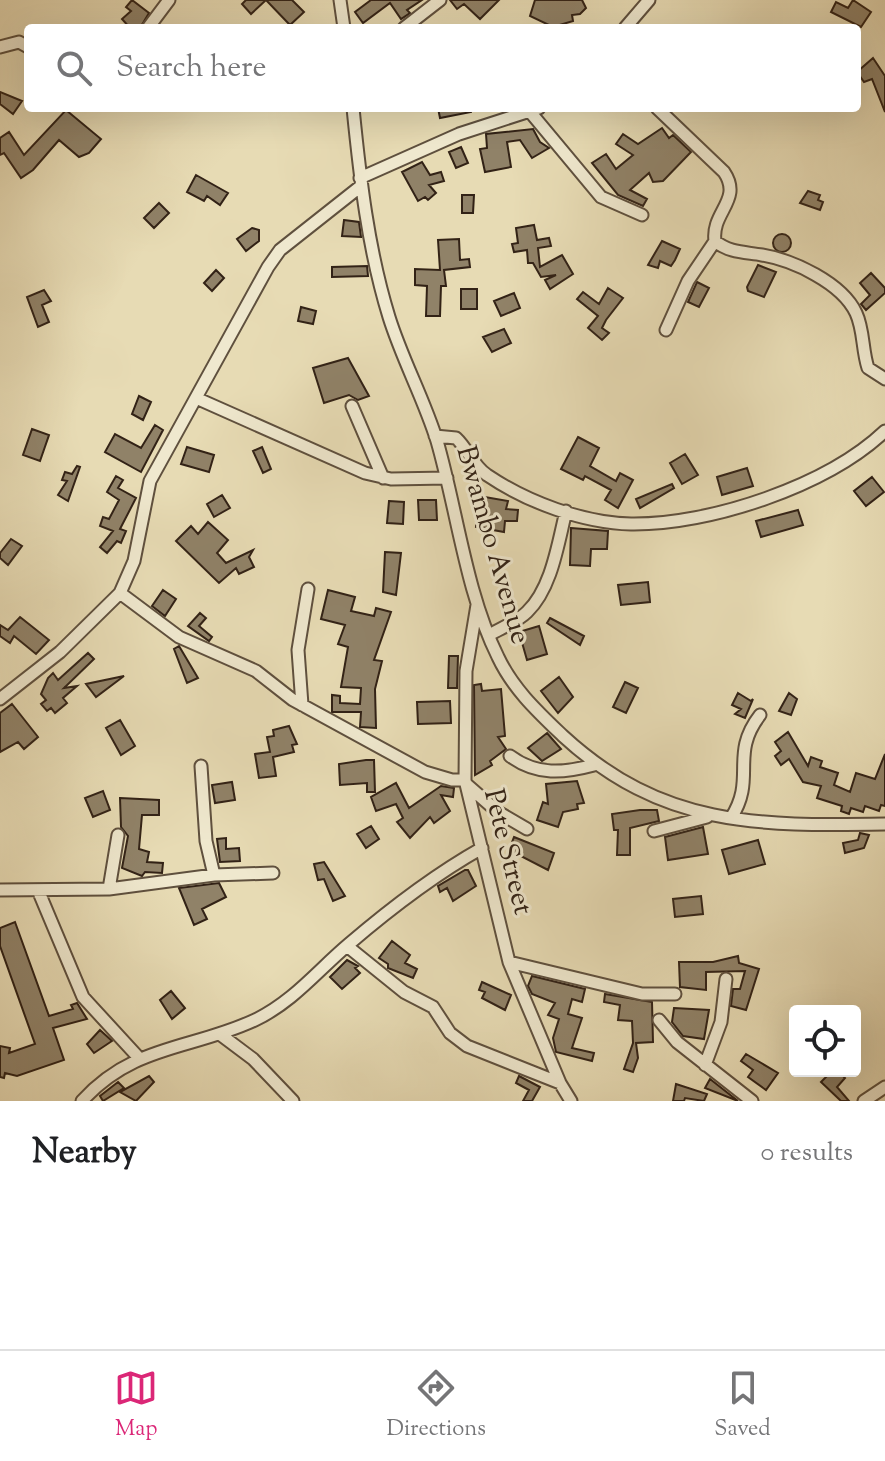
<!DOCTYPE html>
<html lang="en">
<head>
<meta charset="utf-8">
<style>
  :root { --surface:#fff; --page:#f2f2f2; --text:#202124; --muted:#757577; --line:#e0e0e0; --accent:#db2777 }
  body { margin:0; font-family:"Sorts Mill Goudy",serif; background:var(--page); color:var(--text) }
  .controls { position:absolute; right:24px; bottom:24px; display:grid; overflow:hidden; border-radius:8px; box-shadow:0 8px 32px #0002 }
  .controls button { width:72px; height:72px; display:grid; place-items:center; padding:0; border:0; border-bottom:2px solid var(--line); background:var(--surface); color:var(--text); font:40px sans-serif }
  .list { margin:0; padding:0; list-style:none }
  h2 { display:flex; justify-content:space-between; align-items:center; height:104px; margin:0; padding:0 32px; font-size:34px }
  h2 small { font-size:26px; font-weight:400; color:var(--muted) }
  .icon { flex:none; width:44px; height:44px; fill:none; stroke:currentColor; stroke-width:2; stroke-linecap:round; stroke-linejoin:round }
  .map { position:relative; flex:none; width:885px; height:1101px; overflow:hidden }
  .search { position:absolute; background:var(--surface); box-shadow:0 8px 32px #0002; left:24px; right:24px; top:24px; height:88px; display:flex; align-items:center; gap:20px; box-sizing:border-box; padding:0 28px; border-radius:8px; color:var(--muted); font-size:30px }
  .sheet { height:248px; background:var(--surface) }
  nav { display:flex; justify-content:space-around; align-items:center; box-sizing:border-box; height:112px; border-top:2px solid var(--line); background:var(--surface); font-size:22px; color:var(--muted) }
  nav a { display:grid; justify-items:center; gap:4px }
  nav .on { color:var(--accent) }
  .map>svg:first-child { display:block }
</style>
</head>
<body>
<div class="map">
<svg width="885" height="1101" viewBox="0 0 885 1101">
  <rect width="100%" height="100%" fill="#e7dbb4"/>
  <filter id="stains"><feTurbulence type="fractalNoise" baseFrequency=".0025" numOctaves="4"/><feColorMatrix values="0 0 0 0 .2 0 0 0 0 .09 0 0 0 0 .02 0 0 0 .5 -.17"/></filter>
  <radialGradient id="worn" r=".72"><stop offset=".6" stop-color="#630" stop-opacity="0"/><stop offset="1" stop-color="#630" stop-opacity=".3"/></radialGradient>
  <path fill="#908268" stroke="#322216" stroke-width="2" d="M132,0L149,13L140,28H130L122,19L131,11L126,7Z
    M246,0H292L304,12L290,25L266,0L251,14L242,4Z
    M371,0H422L407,10L410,13L401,19L390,3L363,23L355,12Z
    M450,0H499L480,19L464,4L457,9Z
    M535,0H582L586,8L580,14L572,15L573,21L553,27L530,16Z
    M853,0L871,12L861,27L831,12L836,2L848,8Z
    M873,58L885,76V112L872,79L864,82L857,72Z
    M0,92L22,101L13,114L0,104Z
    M438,108H471V112L440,118Z
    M66,110L101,139L89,153L79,157L59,140L33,170L21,178L4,153L0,155V138L9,132L24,155Z
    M662,128L669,138L673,135L691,152L663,181L653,182L649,173L630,190L647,199L643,206L618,195L592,163L606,154L616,169L633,155L616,144L623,134L638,144Z
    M533,129L540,142L549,148L532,158L520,140L507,142L511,167L485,172L480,149L487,148L486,134Z
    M461,147L468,163L456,168L449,152Z
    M422,162L430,175L441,172L444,181L429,185L436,193L428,200L425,197L418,201L402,172Z
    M196,175L228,193L220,205L207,196L204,201L187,192Z
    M808,191L820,195L818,200L823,202L820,210L800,203Z
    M462,195H474L473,213H462Z
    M159,203L169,213L154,228L144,218Z
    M344,220L359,222L361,237L342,236Z
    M534,225L537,240L549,238L551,246L538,248L540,267L562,255L573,274L550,289L545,280L556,275L541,277L533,263H528L527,250L514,252L512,244L518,243L516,228Z
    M252,228L259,230V241L246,251L237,239Z
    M773 243a9 9 0 1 1 18 0a9 9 0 1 1-18 0Z
    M459,239L460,260L469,259L470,267L444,270L446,286H441L440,316H426L427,286L415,285V269L440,270L438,240Z
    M662,241L680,249L675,260L671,266L660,261L658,268L648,265Z
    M758,265L776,272L764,297L748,291L747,287Z
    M367,266L368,276L332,277V267Z
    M216,270L224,278L212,291L204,283Z
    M871,273L885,288V293L866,310L861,304L870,295L860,283Z
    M697,282L709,288L699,307L688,302Z
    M608,288L623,298L606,320L602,328L609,333L602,340L588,328L598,316L577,299L583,292L599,304Z
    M461,289H477V309H461Z
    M44,290L51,301L42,305L49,322L38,327L27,297Z
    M514,293L520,308L501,316L494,301Z
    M301,307L316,311L313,324L298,321Z
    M504,329L511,343L492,352L483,337Z
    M348,358L369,396L358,400L349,395L324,403L313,368Z
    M139,396L151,402L143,420L132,414Z
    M155,425L163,430L141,472L105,452L115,434L141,448Z
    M32,429L49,435L40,461L23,455Z
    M578,437L599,448L590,466L616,481L620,473L633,480L618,508L605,500L611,490L585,476L583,480L561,469Z
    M187,447L214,455L209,472L181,464Z
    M262,447L271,469L263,473L253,451Z
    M685,454L698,475L682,484L670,463Z
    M77,466L80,467L68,501L58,495L67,481L62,480L65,472L72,474Z
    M747,468L753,486L722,495L717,477Z
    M116,476L123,480L118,488L136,498L120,529L126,531L121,543L117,541L107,553L100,547L113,531L100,526L103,517L109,519L119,500L107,492Z
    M872,477L884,492L866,506L854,491Z
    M672,484L674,488L640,508L636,499Z
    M222,495L230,508L214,517L207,504Z
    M479,496L508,501L506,509L518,510L517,521H505L504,532L476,527Z
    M418,500H436L437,520H419Z
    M389,501L404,502L403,524L387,523Z
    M798,510L803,525L761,537L756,521Z
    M208,522L228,540L217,553L226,563L253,550L249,557L254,567L239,574L236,568L219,583L176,541L191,526L198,534Z
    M571,528L608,531L607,549H591L590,566L570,565Z
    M11,539L22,546L8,565L0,558V553Z
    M385,552L401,553L396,595L383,592Z
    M648,582L650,602L621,605L618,585Z
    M163,590L176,599L165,616L152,606Z
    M328,590L355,597L351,611L374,616L376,608L391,612L374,660L382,661L375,689L376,728L360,727L361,712H332V695L340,696V703L360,704L361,688L341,687L348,647L338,644L345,625L321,619Z
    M200,613L206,618L199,626L212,637L209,641L188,626Z
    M20,617L49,640L36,654L14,636L10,643L0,636V625L8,630Z
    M550,618L584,636L580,645L547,623Z
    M539,626L547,654L527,660L519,632Z
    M179,646L198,678L187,683L174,649Z
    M88,653L94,659L64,688L77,686L63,698L67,703L55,713L51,708L47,711L41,704L46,700L41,694L48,678L53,673L58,680Z
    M449,656H458L457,688H448Z
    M124,676L96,697L86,684Z
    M559,677L573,697L558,713L541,691Z
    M625,682L638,688L626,713L613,707Z
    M481,684L482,691L501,689L505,736L498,737L506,749L490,761L492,765L475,775L474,685Z
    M738,693L751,701L753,699L745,718L735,714L741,709L732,705Z
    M789,693L797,699L791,715L779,711Z
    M450,701L451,723L418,724L417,702Z
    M12,704L38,737L24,749L18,742L0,752V713Z
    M120,720L135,746L121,755L106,728Z
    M289,726L297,744L292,745L294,752L273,757L276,776L259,778L255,754L270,752L267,737L274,736L273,730Z
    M788,732L808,766L811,757L822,761L820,767L838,773L834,785L850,792L856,773L875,779L885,754V806L881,805L879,811L865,806L863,812L851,808L849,814L841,811L842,806L817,798L821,786L803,782L789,759L781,765L775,756L781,751L775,742Z
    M547,733L561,749L542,761L528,748Z
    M366,760H374L375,792H367V783L340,785L339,764Z
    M577,781L584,803L577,804L578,809L563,812L558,827L537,820L543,802L548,804L546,784Z
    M232,782L235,800L215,803L212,785Z
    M396,783L409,808L441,786L454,788L453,797L441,795L450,811L434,823L430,817L410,838L397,822L403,818L396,804L376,811L371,797Z
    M103,791L110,810L93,817L85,798Z
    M120,798L159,800V815H142L139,849L149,852L147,862L163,863L162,873L145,872L142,876L122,868L128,836L121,827Z
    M640,810H657L659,821L630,828V855H617L618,830H614L612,814Z
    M371,826L379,839L366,848L357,834Z
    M703,827L708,854L668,860L665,837Z
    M860,833L869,835L864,848L845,853L843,843L858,840Z
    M514,837L554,853L548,870L509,850Z
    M226,838V849L239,848L240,861L220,862L217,839Z
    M758,840L765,864L729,874L722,850Z
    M324,862L345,896L333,901L324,879L318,880L314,864Z
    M465,870H468L476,886L453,901L447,888L440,892L438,886Z
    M219,883L226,897L202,909L207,919L194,925L179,888Z
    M701,896L703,914L675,917L673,899Z
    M15,922L49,1016L73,1009L71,1005L77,1003L87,1019L53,1028L64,1060L17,1076L5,1073L4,1078L0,1077V1046L10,1048L9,1053L35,1044L0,946V928Z
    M392,941L410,955L405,963L417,969L413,978L388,968V964L379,958Z
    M738,956L739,963L759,969L746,1010L731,1006L733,989H740L745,971L706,972V990L680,987L679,962H713Z
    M347,960L358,966L355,968L360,973L342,989L330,977Z
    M532,976L585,989L582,1002L572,999L568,1014L582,1018L572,1048L594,1053L592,1061L556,1052L553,1038L559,1019L548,1015L555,1003L532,994L528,986Z
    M482,982L511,995L505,1010L482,998L485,992L479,990Z
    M171,991L185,1008L172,1019L160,1000Z
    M605,994L652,1002L653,1042L636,1043L638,1058L633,1072L624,1069L633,1043L632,1021L618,1020L620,1005L604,1002Z
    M674,1008L709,1010L704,1039L683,1036L672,1022Z
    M100,1030L112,1041L94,1053L87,1044Z
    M746,1054L778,1073L766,1090L748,1077L753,1070L741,1061Z
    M819,1071H838L845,1078L837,1087L849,1101H841L821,1082L826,1077Z
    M149,1076L154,1082L136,1101L120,1092Z
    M519,1076L540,1087L532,1101H523L529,1090L516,1083Z
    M710,1079L738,1101L705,1088Z
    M118,1082L124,1088L103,1101L100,1096Z
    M676,1084L707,1094L704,1101L685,1098L684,1101H673Z"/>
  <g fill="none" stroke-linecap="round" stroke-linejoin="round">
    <defs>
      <path id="minor" d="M340,0L344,28
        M148,28L169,0
        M404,28L440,0
        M625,28L649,0
        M0,47L19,42L28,47
        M353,108C360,178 368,249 389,317C402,359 424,399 437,441C457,510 466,593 498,657C513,689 538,712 563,736C662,827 757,826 885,824
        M657,108L724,172C743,200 711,212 715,241C729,253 745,252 762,255C793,260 842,283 856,313C864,330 862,350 868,368L885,379
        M531,113L601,197L642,215
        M360,178L459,134L539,108
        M666,330L688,281L715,241
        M196,398L365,473L391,479L447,478
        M352,406L383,478
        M435,436L456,438C468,449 473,466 487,475C527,502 583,523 631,524C710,525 827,486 885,431
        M120,593L179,637L256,671L293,700L425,772L452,780H465
        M477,605L466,671L465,780L509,962L560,1083L571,1101
        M489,635C501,628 517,622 527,612C552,588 558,543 566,511
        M0,699L60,652L120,593L134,561L150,481L268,267L280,250L361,186
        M302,705L298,650L308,589
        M510,756C537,776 564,773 594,765
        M201,766L206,841L214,875
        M466,784L498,812L527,829
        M731,818C757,778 729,755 760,715
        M654,831L707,817
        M109,889L118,835
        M0,890L109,889L214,875L273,873
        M38,890L83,997L139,1058
        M347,946L404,992L433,1007L450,1033L467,1046L560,1083
        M509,962L642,994H675
        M659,1020L677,1042L752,1101
        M221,1035L253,1059L293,1101
        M705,1065L721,1022L726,979
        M82,1101C134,1044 191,1050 255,1020C293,1002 318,970 349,944C391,908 434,875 482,848
        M864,1101L885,1087"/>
    </defs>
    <use href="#minor" stroke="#5f503e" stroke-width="15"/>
    <use href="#minor" stroke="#efe8ce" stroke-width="11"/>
  </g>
  <g text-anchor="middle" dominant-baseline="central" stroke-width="6" stroke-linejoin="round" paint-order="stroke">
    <g font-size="28" fill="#322216" stroke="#efe8ce">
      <text transform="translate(492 545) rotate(74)">Bwambo Avenue</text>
      <text transform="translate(507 852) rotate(76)">Pete Street</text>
    </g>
  </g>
  <rect width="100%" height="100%" filter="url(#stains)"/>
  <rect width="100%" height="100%" fill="url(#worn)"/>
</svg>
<div class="controls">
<button><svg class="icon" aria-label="locate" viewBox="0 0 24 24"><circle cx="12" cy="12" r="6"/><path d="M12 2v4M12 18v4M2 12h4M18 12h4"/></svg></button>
</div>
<div class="search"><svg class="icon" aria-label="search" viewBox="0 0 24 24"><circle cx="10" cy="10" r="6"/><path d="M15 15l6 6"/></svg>Search here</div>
</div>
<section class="sheet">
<h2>Nearby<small>0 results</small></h2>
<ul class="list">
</ul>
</section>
<nav>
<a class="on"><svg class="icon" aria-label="map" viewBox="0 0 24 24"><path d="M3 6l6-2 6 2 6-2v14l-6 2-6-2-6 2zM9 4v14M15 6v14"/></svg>Map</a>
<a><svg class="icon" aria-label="directions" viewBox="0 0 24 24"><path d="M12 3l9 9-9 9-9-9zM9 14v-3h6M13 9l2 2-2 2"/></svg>Directions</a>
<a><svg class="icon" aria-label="saved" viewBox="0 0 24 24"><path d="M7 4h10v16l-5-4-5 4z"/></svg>Saved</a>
</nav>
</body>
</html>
